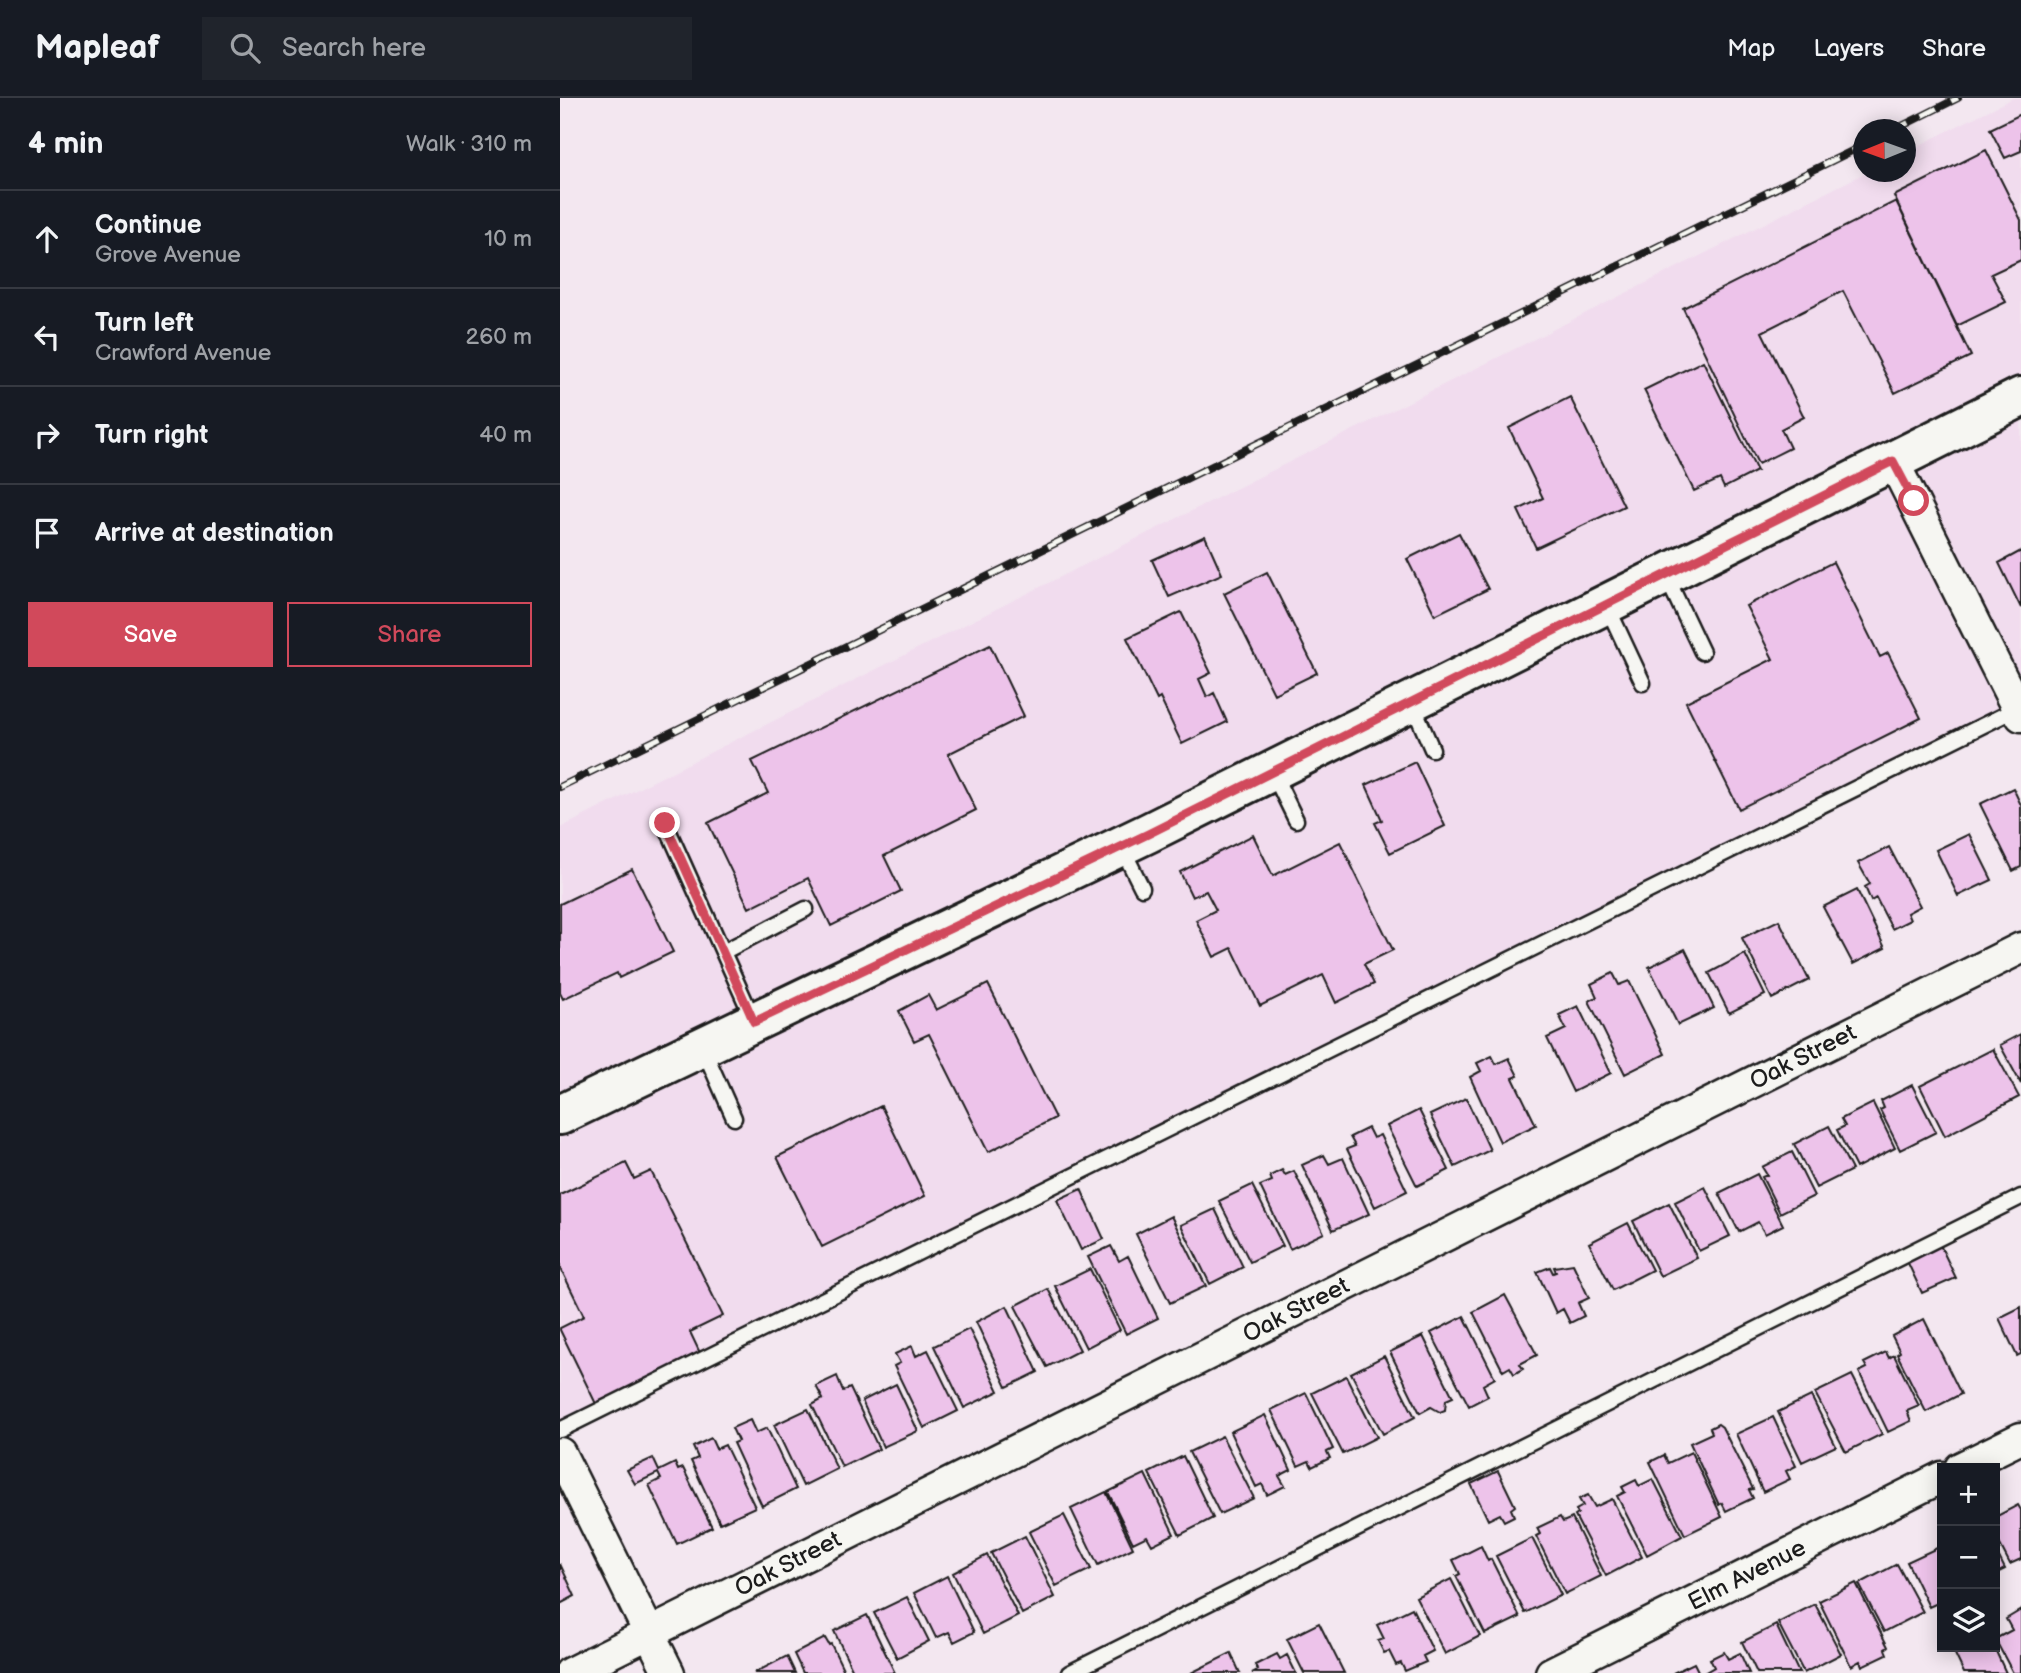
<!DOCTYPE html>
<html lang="en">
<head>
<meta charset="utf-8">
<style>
  :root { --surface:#171b24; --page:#20242c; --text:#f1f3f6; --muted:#9ea1a6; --line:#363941; --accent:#d1495b }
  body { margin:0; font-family:"Balsamiq Sans",sans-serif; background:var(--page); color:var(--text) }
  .controls { position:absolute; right:21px; bottom:21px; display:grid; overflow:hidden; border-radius:0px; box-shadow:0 4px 18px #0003 }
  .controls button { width:63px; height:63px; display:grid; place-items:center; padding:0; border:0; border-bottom:2px solid var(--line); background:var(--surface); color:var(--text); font:35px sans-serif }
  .compass { position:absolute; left:1293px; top:21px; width:63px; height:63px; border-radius:50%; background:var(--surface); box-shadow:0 4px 18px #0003; rotate:269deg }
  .stop { position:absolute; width:21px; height:21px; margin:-16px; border:5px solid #d1495b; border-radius:50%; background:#fff }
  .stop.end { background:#d1495b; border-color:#fff; box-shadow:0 2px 7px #0008 }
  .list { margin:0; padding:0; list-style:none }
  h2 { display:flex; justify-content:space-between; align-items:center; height:91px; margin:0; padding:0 28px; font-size:30px }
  h2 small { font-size:23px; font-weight:400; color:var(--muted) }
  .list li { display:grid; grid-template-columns:46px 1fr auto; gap:21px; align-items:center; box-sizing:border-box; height:98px; padding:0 28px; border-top:2px solid var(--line) }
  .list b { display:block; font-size:26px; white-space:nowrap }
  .list p { margin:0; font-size:23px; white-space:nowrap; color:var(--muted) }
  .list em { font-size:23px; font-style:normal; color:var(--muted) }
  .actions { display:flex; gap:14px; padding:21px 28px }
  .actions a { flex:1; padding:16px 0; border:2px solid var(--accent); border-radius:0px; text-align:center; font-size:24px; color:var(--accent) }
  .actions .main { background:var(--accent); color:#fff }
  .icon { flex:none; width:38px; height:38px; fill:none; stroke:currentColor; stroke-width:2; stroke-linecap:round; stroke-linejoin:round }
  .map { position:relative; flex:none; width:1461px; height:1575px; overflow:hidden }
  header { display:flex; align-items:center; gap:42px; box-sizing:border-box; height:98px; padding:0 35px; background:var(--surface); border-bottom:2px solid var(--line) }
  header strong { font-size:33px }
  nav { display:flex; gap:38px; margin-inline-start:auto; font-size:24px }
  .search { width:490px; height:63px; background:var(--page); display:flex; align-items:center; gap:18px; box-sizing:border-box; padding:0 24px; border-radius:0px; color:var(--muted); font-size:26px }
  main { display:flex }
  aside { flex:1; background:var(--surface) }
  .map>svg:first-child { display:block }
</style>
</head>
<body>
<header>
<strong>Mapleaf</strong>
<div class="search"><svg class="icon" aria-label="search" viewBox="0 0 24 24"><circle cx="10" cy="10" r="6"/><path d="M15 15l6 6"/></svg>Search here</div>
<nav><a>Map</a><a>Layers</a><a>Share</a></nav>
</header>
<main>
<aside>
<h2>4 min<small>Walk · 310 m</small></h2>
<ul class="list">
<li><svg class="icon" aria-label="ahead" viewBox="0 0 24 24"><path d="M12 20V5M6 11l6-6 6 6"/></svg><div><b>Continue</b><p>Grove Avenue</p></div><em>10 m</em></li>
<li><svg class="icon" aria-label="left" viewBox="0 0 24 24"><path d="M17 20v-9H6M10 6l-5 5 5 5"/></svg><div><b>Turn left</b><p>Crawford Avenue</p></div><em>260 m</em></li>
<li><svg class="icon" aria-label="right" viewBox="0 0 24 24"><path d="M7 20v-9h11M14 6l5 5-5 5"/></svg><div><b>Turn right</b></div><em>40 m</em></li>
<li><svg class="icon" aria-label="arrive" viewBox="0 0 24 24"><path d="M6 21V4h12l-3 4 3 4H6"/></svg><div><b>Arrive at destination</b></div></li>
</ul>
<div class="actions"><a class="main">Save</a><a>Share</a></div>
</aside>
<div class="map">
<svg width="1461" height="1575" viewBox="0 0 1461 1575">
  <rect width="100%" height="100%" fill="#f3e7f0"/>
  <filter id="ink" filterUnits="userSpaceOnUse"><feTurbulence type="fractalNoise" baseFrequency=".0143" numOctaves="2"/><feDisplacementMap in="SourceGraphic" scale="14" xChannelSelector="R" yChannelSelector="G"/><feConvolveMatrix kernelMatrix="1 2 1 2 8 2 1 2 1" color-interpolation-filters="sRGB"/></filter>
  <g filter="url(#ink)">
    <path fill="#f1dcee" d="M1453,0H1461V606L0,1334V730L1307,74H1346V54Z"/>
    <path fill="#edc3ea" stroke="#1c1c1c" stroke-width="2" d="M1461,16V53L1445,60L1430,31Z
      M1426,52L1461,122V162L1431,176L1446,204L1397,228L1334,98Z
      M1336,103L1411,258L1335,295L1283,193L1202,234L1244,319L1221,331L1230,350L1198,366L1123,210Z
      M1143,263L1197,373L1164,390L1160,381L1134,393L1084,292Z
      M1010,299L1064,408L976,450L958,412L983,400L949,330Z
      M899,435L928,491L875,517L847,461Z
      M645,438L662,476L609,499L592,462Z
      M1461,453V510L1439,465Z
      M1273,464L1320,559L1328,555L1361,620L1179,711L1126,604L1213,561L1186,508Z
      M707,474L757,575L714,596L664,495Z
      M621,514L651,575L639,581L647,599L654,595L667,624L622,646L600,600L597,602L567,540Z
      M430,547L464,618L388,656L416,712L324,758L341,793L271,828L248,780L189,810L148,725L208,695L192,663Z
      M855,664L885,728L830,755L815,725L822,722L806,687Z
      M1453,690L1461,707V769L1453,773L1420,706Z
      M1409,736L1432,782L1398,798L1376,752Z
      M693,737L713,778L780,744L833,852L804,866L814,886L776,905L763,877L700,908L672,850L654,859L636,822L656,812L646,793L632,799L620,774Z
      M1329,749L1360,808L1347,815L1350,822L1332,831L1316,800L1311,803L1305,789L1310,786L1298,765Z
      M72,771L113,854L59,880L57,875L3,901L0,895V806Z
      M1297,792L1325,850L1293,866L1263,809Z
      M1219,822L1249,882L1212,901L1182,840Z
      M1125,851L1154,910L1118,927L1089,869Z
      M1185,856L1205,897L1169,915L1149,875Z
      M1053,875L1059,887L1069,883L1105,956L1065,976L1029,903L1037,899L1031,886Z
      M428,886L495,1020L428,1054L369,936L354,943L339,913L368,897L376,912Z
      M1018,908L1051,975L1013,994L987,940L1006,931L999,917Z
      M1461,936V986L1440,947Z
      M1433,951L1459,999L1385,1038L1360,988Z
      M932,958L936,966L949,960L958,978L953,980L976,1027L940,1044L910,979L921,973L917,965Z
      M1352,987L1376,1034L1340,1052L1320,1012L1324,1010L1321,1003Z
      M906,1000L930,1052L895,1069L870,1017Z
      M1313,1005L1335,1050L1296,1070L1277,1032L1285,1028L1281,1021Z
      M321,1008L365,1098L262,1149L217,1059Z
      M859,1012L889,1072L857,1088L827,1028Z
      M1269,1028L1292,1072L1256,1090L1234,1046Z
      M808,1030L813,1040L820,1037L847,1093L815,1109L787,1051L795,1048L790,1039Z
      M1232,1054L1254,1098L1220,1115L1202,1079L1207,1077L1202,1069Z
      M764,1057L769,1066L783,1060L809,1116L773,1132L742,1067Z
      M66,1065L74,1081L91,1073L163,1218L130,1234L140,1255L36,1306L0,1232V1230L24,1218L0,1169V1097Z
      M722,1072L725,1077L734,1073L764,1135L730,1151L700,1088L712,1083L710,1078Z
      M1197,1076L1223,1127L1205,1136L1198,1124L1179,1134L1159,1095Z
      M692,1087L723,1148L690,1164L659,1103Z
      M1145,1089L1170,1138L1139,1153L1115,1104Z
      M521,1091L544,1141L521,1152L497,1102Z
      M1109,1105L1137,1160L1100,1178L1073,1123Z
      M655,1111L683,1169L650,1186L621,1127Z
      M611,1118L646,1188L610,1205L576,1136Z
      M1068,1125L1092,1172L1053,1192L1029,1145Z
      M1380,1147L1396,1180L1362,1195L1347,1163Z
      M551,1148L559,1163L568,1158L598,1220L566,1236L528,1159Z
      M1013,1166L1029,1200L1018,1205L1024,1218L1010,1225L1003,1211L996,1215L977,1174L990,1169L993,1175L996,1174L994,1169Z
      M530,1171L560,1232L526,1250L495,1188Z
      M488,1191L520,1252L487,1269L455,1208Z
      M945,1197L977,1257L960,1266L963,1271L954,1276L950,1269L943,1273L913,1214Z
      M447,1208L478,1274L447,1289L416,1224Z
      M1461,1209V1256L1457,1258L1439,1220Z
      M904,1218L935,1280L923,1287L928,1298L909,1308L871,1235Z
      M1364,1221L1401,1296L1366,1314L1337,1256L1340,1254L1332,1238Z
      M409,1231L439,1293L404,1310L374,1248Z
      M863,1238L893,1299L886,1302L885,1312L880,1314L871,1309L860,1315L830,1254Z
      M352,1248L356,1258L368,1252L398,1313L364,1330L334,1268L340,1265L335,1256Z
      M1326,1254L1329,1260L1334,1257L1359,1308L1347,1313L1351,1323L1328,1334L1299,1274L1307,1270L1304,1265Z
      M824,1258L855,1319L823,1336L791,1275Z
      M1292,1277L1322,1336L1286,1354L1255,1295Z
      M277,1278L283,1293L290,1290L319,1351L282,1369L252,1307L263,1301L256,1288Z
      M786,1278L817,1339L783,1356L752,1295Z
      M336,1286L358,1333L323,1349L302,1303Z
      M746,1295L773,1351L767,1354L770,1360L752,1369L749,1363L738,1368L711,1312Z
      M1251,1298L1276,1348L1242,1364L1218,1314Z
      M248,1311L277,1371L243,1388L214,1327Z
      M705,1317L731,1372L719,1378L725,1388L707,1397L702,1386L696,1389L670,1334Z
      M1213,1319L1236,1368L1226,1373L1230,1381L1203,1394L1176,1336Z
      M190,1322L196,1335L207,1330L236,1391L202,1408L173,1345L178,1343L172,1330Z
      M1158,1326L1162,1329L1193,1391L1189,1392L1193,1400L1166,1413L1162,1405L1159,1407L1130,1345L1152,1335L1150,1330Z
      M662,1338L694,1400L660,1416L629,1354Z
      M151,1340L156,1351L165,1347L195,1409L160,1425L131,1363L138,1360L133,1349Z
      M1131,1354L1162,1419L1125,1437L1090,1364L1104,1357L1108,1365Z
      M623,1358L653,1420L620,1437L589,1375Z
      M93,1360L99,1373L115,1365L118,1372L123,1370L152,1429L117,1446L89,1387L101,1381L98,1375L75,1386L67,1372Z
      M938,1373L955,1408L951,1411L954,1418L944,1423L940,1416L928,1422L911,1386Z
      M585,1376L614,1436L592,1447L587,1438L573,1445L548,1394Z
      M1093,1381L1122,1438L1087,1457L1057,1398L1065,1394L1062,1389L1076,1382L1079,1388Z
      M546,1394L573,1450L538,1467L511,1411Z
      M1028,1397L1035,1409L1052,1401L1082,1459L1046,1478L1015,1418L1018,1416L1016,1412L1023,1408L1019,1401Z
      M1458,1407L1461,1412V1461L1450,1466L1435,1437V1419Z
      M504,1417L531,1471L496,1488L469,1434Z
      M1000,1419L1003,1424L1012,1420L1041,1478L1005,1496L976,1438L980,1436L977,1430Z
      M465,1438L495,1499L462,1516L431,1455Z
      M972,1440L1001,1497L965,1515L936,1458Z
      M921,1448L928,1463L931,1461L960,1519L925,1536L896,1478L900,1476L893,1462Z
      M1379,1449L1382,1454V1503L1369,1509L1347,1464Z
      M1435,1451L1445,1471L1435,1476Z
      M427,1457L458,1518L423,1536L393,1475Z
      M0,1466L15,1498L0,1506Z
      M1337,1466L1363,1514L1324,1534L1299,1486Z
      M387,1478L414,1534L394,1544L389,1534L376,1540L354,1495Z
      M891,1481L920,1538L885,1556L856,1499Z
      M1296,1485L1328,1549L1325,1551L1327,1556L1302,1568L1300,1563L1291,1568L1259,1503Z
      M347,1499L369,1543L337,1560L314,1515Z
      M1255,1506L1281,1556L1244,1575L1218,1525Z
      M852,1510L873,1553L863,1558L866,1564L845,1573L841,1565L836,1567L829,1553L824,1555L818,1543L824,1541L817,1527Z
      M1461,1512V1575H1453L1435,1541L1452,1532L1446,1521Z
      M307,1517L335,1575H294L274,1533Z
      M759,1525L784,1575H744L727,1541Z
      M1216,1527L1239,1575H1197L1182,1544Z
      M265,1540L269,1547L271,1546L285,1575H243L234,1556Z
      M1404,1549H1434L1446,1575H1404L1394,1554Z
      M1164,1554L1168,1561L1180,1555L1189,1575H1144L1154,1569L1150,1561Z
      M671,1555L680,1575H631Z
      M717,1556L720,1561L727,1557L736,1575H692L698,1572L695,1567Z
      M227,1558L235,1575H194Z
      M1134,1565L1139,1575H1113Z"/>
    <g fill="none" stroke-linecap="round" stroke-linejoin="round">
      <defs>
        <path id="lane" d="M1106,478L1142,554
          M1047,508L1083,585
          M852,605L872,651
          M713,675L736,722
          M105,725L194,923
          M562,750L582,790
          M163,854L246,811
          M143,950L174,1020
          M0,1332L1460,609
          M509,1575L1461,1099"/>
        <path id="street" d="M1333,363L1461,618
          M0,1355L109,1575
          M1400,1370L1461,1340
          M10,1575L1461,850
          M991,1575L1382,1379"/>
        <path id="secondary" d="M0,1017L588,735L1461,299"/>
      </defs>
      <use href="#lane" stroke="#1c1c1c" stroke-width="19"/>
      <use href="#street" stroke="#1c1c1c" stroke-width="35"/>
      <use href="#secondary" stroke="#1c1c1c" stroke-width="44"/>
      <use href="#lane" stroke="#f6f6f2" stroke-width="14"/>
      <use href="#street" stroke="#f6f6f2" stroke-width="30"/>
      <use href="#secondary" stroke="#f6f6f2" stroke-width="38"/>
      <defs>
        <path id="rail" d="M1334,32L1398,0
          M0,689L1304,47"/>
      </defs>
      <use href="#rail" stroke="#1c1c1c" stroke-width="8"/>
      <use href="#rail" stroke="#f6f6f2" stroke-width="5" stroke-dasharray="16" stroke-linecap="butt"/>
    </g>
  </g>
  <g fill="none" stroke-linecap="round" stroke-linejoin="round" filter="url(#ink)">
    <path stroke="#d1495b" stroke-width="9" d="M105,725L194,924L588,736L1333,363L1354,403"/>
  </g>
  <g text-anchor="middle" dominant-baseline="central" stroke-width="5" stroke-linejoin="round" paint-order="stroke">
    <g font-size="24" fill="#1c1c1c" stroke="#f6f6f2">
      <text transform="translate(1243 959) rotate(-27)">Oak Street</text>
      <text transform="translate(736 1212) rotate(-27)">Oak Street</text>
      <text transform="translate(228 1466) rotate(-27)">Oak Street</text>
      <text transform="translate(1187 1477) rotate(-27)">Elm Avenue</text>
    </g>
  </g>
</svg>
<div class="controls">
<button>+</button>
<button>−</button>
<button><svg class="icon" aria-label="layers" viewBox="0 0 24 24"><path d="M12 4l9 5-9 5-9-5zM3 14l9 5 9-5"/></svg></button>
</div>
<svg class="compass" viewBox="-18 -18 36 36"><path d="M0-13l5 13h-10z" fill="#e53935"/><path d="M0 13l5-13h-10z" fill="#9ea1a6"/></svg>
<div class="stop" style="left:1354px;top:403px"></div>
<div class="stop end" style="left:105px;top:725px"></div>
</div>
</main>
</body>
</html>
